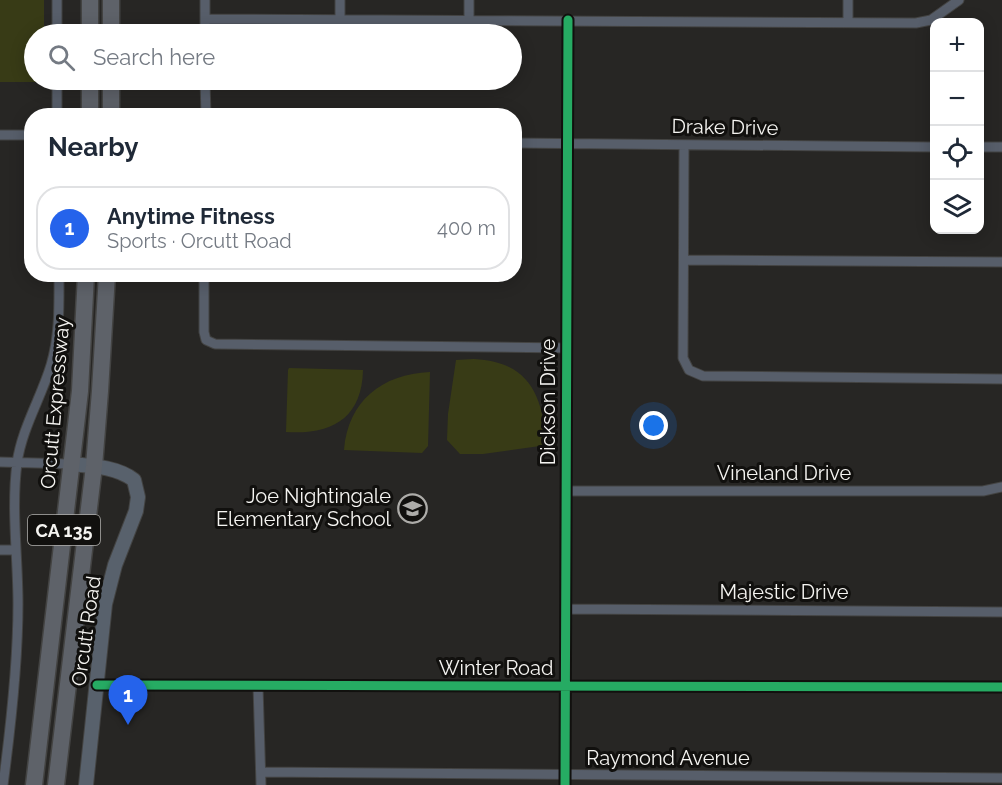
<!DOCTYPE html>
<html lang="en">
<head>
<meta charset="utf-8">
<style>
  :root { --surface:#fff; --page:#f2f2f3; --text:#1f2937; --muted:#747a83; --line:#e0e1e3; --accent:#2563eb }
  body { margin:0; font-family:Raleway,sans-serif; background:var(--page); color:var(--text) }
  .controls { position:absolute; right:18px; top:18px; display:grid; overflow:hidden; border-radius:12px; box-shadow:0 3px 15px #0003 }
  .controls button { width:54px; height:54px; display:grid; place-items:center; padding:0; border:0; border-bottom:2px solid var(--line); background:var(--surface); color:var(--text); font:30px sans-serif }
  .you { position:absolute; left:654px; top:426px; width:21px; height:21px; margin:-15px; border:4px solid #fff; border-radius:50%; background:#1a73e8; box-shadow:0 0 0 9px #1a73e833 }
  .badge { display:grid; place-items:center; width:39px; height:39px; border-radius:50%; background:var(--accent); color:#fff; font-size:20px; font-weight:700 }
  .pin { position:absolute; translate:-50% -50px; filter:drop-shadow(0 2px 3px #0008) }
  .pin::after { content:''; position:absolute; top:32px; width:21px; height:18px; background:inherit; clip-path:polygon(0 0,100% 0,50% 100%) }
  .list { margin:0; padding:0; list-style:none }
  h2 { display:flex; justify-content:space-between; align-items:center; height:78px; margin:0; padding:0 24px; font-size:26px }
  h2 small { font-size:20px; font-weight:400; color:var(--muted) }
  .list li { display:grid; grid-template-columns:39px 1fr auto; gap:18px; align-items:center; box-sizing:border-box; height:84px; margin:0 12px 12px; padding:0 12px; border:2px solid var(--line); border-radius:24px }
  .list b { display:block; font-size:22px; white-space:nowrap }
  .list p { margin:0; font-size:20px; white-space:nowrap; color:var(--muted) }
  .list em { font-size:20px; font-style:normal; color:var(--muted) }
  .icon { flex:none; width:33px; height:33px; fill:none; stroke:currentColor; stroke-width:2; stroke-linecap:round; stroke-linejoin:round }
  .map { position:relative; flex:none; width:1002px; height:785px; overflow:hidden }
  .search { position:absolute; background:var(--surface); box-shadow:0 3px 15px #0003; left:24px; top:24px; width:498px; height:66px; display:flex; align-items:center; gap:15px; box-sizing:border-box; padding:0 21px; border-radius:33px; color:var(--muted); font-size:22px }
  .panel { position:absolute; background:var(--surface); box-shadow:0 3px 15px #0003; left:24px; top:108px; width:498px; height:174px; border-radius:24px }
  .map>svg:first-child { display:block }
</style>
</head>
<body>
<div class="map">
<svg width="1002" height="785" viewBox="0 0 1002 785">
  <rect width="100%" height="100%" fill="#272624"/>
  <path fill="#383b16" d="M0,0H44V34H34V80H43V82H0Z
    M474,359C530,362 542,395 547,445L483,454H460L447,440L448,414L456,360Z
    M289,368L363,370C362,419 331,435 286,432L288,370Z
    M430,372L428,446L422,453L344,450C348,401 382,374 430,372Z"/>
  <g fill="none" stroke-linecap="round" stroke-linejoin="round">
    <defs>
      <path id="street" d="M57,0V34
        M205,0V34
        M340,0V19
        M469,0V19
        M848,0V22
        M205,19L916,23L931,20L959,0
        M57,80V116
        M205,80L206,116
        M0,135H32
        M514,143L934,147
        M684,145L683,358L689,370L703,376L1002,379
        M980,147H1002
        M685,260L1002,262
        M204,274V332L206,340L215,344L567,348
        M0,462L71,464
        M566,491H983L1002,487
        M0,550H16
        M566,609L1002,612
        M97,685L1002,687
        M258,686L261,785
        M261,772L1002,778
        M3,785C11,725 18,664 18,604C18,557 11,510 17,463C22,428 41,398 51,365C60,335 59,305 59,274
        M565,785L568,20"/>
      <path id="secondary" d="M71,464C93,466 117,467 134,480L138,497L136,511L115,565L105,604L86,785"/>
      <path id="highway" d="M90,0V34
        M111,0V34
        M90,116V80
        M111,116V80
        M34,785L80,391L86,274
        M56,785L94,466L100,391L107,274"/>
    </defs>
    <use href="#street" stroke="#434342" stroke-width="11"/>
    <use href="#secondary" stroke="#434342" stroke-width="16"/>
    <use href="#highway" stroke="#434342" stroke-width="19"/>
    <use href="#street" stroke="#575e6a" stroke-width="9"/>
    <use href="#secondary" stroke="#58616c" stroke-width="14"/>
    <use href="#highway" stroke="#5e6269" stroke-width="16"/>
    <defs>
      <path id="cycleway" d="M97,685L1002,687
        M565,785L568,20"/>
    </defs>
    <use href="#cycleway" stroke="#11100e" stroke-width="13"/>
    <use href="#cycleway" stroke="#26ab63" stroke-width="9"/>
  </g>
  <defs>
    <symbol id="school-ring" viewBox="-11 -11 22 22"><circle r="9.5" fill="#11100e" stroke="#adaca9" stroke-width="1.5"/><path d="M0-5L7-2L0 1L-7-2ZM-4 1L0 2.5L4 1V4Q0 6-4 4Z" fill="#adaca9"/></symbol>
  </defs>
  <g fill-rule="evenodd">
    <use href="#school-ring" x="396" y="492" width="33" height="33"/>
  </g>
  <g text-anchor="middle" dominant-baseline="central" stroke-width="6" stroke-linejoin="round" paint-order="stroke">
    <rect fill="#11100e" stroke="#b1b0ad" stroke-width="1.5" x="28" y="515" width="72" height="30" rx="4.5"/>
    <g font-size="18" font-weight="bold" fill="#f5f4f1">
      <text x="64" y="530">CA 135</text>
    </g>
    <g font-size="20" fill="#f5f4f1" stroke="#11100e">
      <text transform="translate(725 127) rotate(1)">Drake Drive</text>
      <text transform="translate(548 402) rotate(-90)">Dickson Drive</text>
      <text transform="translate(55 403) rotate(-85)">Orcutt Expressway</text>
      <text x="784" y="473">Vineland Drive</text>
      <text x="784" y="592">Majestic Drive</text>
      <text transform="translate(86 631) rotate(-82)">Orcutt Road</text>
      <text x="496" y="668">Winter Road</text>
      <text x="668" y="758">Raymond Avenue</text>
    </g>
    <g font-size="20" fill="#f5f4f1" stroke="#11100e" text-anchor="end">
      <text x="391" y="496">Joe Nightingale<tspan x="391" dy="23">Elementary School</tspan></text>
    </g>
  </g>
</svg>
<div class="controls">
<button>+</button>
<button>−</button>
<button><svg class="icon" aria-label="locate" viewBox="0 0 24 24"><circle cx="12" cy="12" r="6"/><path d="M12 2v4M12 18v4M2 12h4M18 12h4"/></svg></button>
<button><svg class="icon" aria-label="layers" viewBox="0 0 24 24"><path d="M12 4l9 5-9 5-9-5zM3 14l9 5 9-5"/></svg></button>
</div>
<div class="you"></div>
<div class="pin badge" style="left:128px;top:725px">1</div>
<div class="search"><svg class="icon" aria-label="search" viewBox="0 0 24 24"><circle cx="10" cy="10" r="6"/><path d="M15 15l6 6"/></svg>Search here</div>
<section class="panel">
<h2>Nearby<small></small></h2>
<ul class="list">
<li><span class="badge">1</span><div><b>Anytime Fitness</b><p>Sports · Orcutt Road</p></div><em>400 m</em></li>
</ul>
</section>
</div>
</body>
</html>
